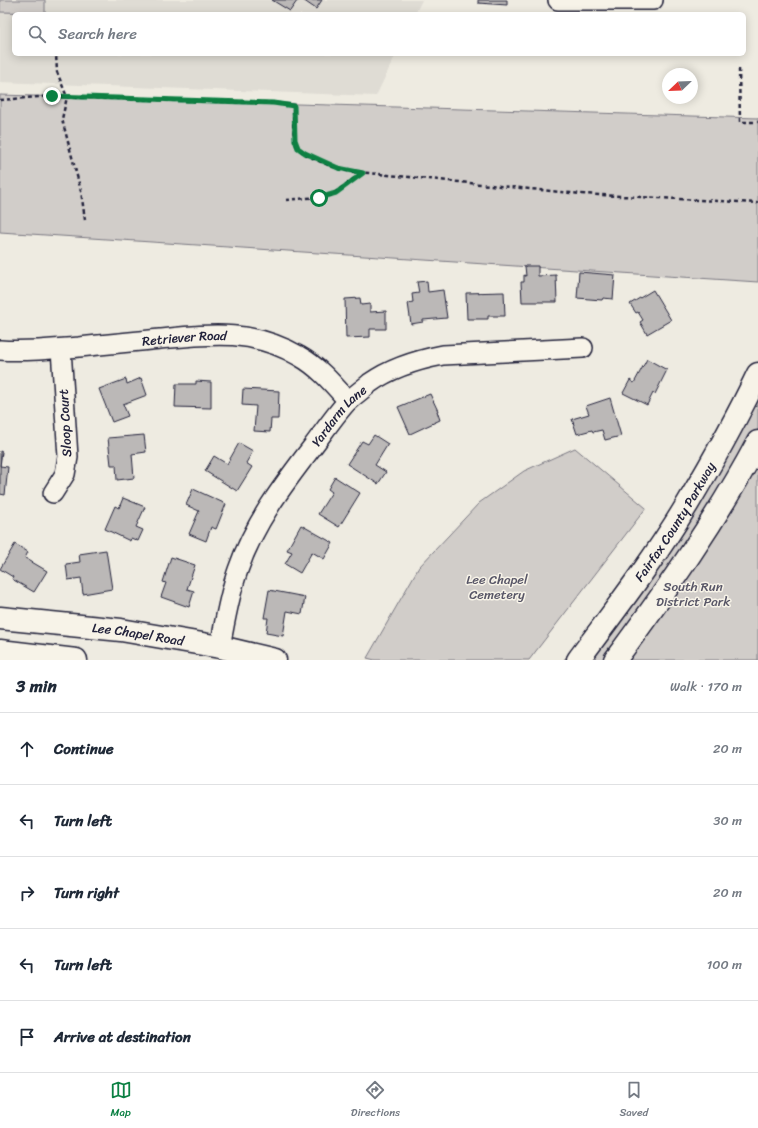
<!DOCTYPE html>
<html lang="en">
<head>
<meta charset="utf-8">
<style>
  :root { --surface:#fff; --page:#f6f6f7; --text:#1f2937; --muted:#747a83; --line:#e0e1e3; --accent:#0b8043 }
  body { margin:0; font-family:Sriracha,sans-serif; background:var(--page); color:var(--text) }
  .compass { position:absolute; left:662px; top:68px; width:36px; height:36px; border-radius:50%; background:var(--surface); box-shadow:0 2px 10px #0003; rotate:247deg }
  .stop { position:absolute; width:12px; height:12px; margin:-9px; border:3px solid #0b8043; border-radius:50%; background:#fff }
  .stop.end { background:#0b8043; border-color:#fff; box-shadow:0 1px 4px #0008 }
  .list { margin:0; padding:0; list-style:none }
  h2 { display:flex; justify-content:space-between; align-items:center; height:52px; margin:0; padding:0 16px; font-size:17px }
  h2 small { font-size:13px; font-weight:400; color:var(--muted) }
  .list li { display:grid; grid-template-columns:26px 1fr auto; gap:12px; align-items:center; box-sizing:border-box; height:72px; padding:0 16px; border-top:1px solid var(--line) }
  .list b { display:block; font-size:15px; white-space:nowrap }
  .list em { font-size:13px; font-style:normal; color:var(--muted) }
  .icon { flex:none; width:22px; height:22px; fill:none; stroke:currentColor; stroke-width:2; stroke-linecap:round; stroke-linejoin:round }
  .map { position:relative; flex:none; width:758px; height:660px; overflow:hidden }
  .search { position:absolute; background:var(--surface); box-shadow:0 2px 10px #0003; left:12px; right:12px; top:12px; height:44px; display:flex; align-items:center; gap:10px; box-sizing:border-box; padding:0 14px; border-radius:6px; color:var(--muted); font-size:15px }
  .sheet { height:412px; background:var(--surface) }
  nav { display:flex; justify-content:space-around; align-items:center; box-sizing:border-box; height:56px; border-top:1px solid var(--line); background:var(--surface); font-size:11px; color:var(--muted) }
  nav a { display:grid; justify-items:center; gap:2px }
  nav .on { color:var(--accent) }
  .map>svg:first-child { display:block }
</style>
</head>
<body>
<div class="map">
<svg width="758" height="660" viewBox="0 0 758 660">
  <rect width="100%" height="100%" fill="#eeebe1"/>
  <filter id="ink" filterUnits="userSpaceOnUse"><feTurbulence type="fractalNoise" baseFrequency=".025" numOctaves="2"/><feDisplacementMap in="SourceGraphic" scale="8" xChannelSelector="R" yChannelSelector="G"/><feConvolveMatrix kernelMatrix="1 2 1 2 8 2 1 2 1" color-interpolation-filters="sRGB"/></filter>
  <g filter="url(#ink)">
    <path fill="#dfdcd4" d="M0,0H422L415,14H14V54H396L376,96L0,82Z"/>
    <path fill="#d1cdc9" stroke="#7a7882" d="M0,0H45V13L0,12Z
      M0,95L758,118V282L0,232Z
      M758,375V660H564L692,483Z
      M575,448L646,508L529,660H375L367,658L419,567L479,503L524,471Z"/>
    <path fill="#bbb8b7" stroke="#22223b" d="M272,0H302L297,1L290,11Z
      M303,0H322L316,9Z
      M478,0H507V5L478,3Z
      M525,266H538V276L556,275L557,302H522L521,282H524V275L526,276Z
      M579,272L615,275L613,299L603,298L602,300L577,298Z
      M427,281L428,292L443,290L447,318L423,320V322L411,324L408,303L413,302L412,294L419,293L417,282Z
      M653,290L671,320L647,334L640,322L643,320L638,312L636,313L630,304Z
      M504,292L505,316H488V319H467L466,293Z
      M360,298L361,305L370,304V312L386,311V329H370V337L346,338L345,299Z
      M647,359L667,370L655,394L653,393L647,405L623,393L630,380L634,383Z
      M141,378L147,395L123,404L128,416L112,422L99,389L126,379L127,384Z
      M196,381L211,382V408L175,407L176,384H196Z
      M243,389L279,391L278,419H271L270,432L254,431L256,406L242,405Z
      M430,394L438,411H437L440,420L410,434L398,407Z
      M610,398L621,436L605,440L602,430L593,432L592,430L577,434L572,419L589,414L586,406Z
      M144,435L146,452L132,454L134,478L117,480L116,465H111L108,438Z
      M374,435L388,444L375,465L386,472L378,484L347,464L362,441L368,444Z
      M239,443L253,451L246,463L252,467L237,491L205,471L214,456L227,464Z
      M0,451L2,452L0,466L8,467L5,495L0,494Z
      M335,477L360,493L339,527L318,514L332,492L328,489Z
      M193,489L226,504L216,529L211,527L206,541L189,534L199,511L186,505Z
      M123,498L145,507L136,527L143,530L138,541L131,538L130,541L105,529L115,506L119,508Z
      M301,525L333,543L324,559L312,552L300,573L285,564L292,552L287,550Z
      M15,544L28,552L25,558L47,571L34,592L12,579L13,577L0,569Z
      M106,550L112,589L83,594L81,578L68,580L66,564L80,562L79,554Z
      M171,557L195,565L187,589L194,591L189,607L161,597L166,583L163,582Z
      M269,590L305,597L302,614L287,611L283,636L266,633L268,618H264Z"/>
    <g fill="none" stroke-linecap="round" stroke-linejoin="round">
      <defs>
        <g id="minor">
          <path d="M558,0H653"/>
          <path id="s1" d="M0,350C26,352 53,349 79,347C106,344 133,342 160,339C211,334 253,329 299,356C319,367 333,384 348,401"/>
          <path d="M53,493L65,474L68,457L61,349"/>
          <path id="s2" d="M220,647C225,621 229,595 238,570C254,523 283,485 313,446C323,433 337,412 348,401C355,395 363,389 370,383C391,368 417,360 443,355L583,348"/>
        </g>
        <g id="secondary">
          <path id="s3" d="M0,618L121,630L220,647L275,660"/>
          <path d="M0,651L76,660"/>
        </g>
        <g id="trunk">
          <path id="s4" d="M578,660C616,609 655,558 688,503C713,461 737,418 758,374"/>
          <path d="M615,660C667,590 717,519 758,442"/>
        </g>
      </defs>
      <use href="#minor" stroke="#22223b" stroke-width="22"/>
      <use href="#secondary" stroke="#22223b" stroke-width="25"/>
      <use href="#trunk" stroke="#22223b" stroke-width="25"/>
      <path stroke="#22223b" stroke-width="2.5" stroke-dasharray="4 3" stroke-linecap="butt" d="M739,69L740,122H758
        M0,100L52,96L67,97L57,72L56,54
        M286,200L319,197L332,195L362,173
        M85,220L81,191L62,119L67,97L273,103L294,106C294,116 292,134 296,144C300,156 336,168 348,171L581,194L758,203"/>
      <use href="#minor" stroke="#f7f3e8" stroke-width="19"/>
      <use href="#secondary" stroke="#f7f3e8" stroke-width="22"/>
      <use href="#trunk" stroke="#f7f3e8" stroke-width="22"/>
    </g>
  </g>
  <g fill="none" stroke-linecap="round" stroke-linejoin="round" filter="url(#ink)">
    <path stroke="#0b8043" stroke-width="5" d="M52,96L273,103L294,106L295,140L298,148L305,153L338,168L363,173L336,193L319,198"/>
  </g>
  <g text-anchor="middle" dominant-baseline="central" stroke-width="3" stroke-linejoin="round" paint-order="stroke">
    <g font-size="13" fill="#22223b" stroke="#f7f3e8">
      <text stroke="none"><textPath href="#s1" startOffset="185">Retriever Road</textPath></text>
      <text stroke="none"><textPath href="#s2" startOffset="265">Yardarm Lane</textPath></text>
      <text transform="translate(65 423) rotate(-93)">Sloop Court</text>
      <text stroke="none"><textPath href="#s4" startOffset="169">Fairfax County Parkway</textPath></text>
      <text stroke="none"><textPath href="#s3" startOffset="139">Lee Chapel Road</textPath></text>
    </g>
    <g font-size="13" fill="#575566" stroke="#f7f3e8">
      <text x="497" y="579">Lee Chapel<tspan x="497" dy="15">Cemetery</tspan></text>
      <text x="693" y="586">South Run<tspan x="693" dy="15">District Park</tspan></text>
    </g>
  </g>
</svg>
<svg class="compass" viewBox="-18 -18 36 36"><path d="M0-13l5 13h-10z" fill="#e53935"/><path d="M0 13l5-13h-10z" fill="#747a83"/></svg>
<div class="stop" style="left:319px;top:198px"></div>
<div class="stop end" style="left:52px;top:96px"></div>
<div class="search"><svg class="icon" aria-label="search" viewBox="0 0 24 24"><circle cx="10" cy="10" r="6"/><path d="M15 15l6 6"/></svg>Search here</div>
</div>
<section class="sheet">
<h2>3 min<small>Walk · 170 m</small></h2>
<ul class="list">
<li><svg class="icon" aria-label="ahead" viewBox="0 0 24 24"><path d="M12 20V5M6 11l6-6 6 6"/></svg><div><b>Continue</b></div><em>20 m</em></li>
<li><svg class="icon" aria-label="left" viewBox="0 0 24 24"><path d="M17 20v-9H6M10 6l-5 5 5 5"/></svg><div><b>Turn left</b></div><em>30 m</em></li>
<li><svg class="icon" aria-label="right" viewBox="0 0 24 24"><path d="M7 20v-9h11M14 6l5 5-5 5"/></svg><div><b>Turn right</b></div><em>20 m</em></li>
<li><svg class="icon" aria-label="left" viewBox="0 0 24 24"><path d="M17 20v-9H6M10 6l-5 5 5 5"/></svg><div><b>Turn left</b></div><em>100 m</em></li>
<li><svg class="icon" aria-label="arrive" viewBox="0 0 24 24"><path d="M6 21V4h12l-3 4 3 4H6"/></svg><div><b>Arrive at destination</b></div></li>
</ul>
</section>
<nav>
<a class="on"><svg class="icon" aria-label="map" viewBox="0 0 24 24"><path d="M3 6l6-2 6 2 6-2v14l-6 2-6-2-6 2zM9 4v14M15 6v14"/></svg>Map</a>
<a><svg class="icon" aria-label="directions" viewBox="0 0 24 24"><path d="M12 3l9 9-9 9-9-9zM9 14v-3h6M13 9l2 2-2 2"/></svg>Directions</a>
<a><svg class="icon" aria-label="saved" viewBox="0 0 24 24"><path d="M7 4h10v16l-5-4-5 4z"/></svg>Saved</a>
</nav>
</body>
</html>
